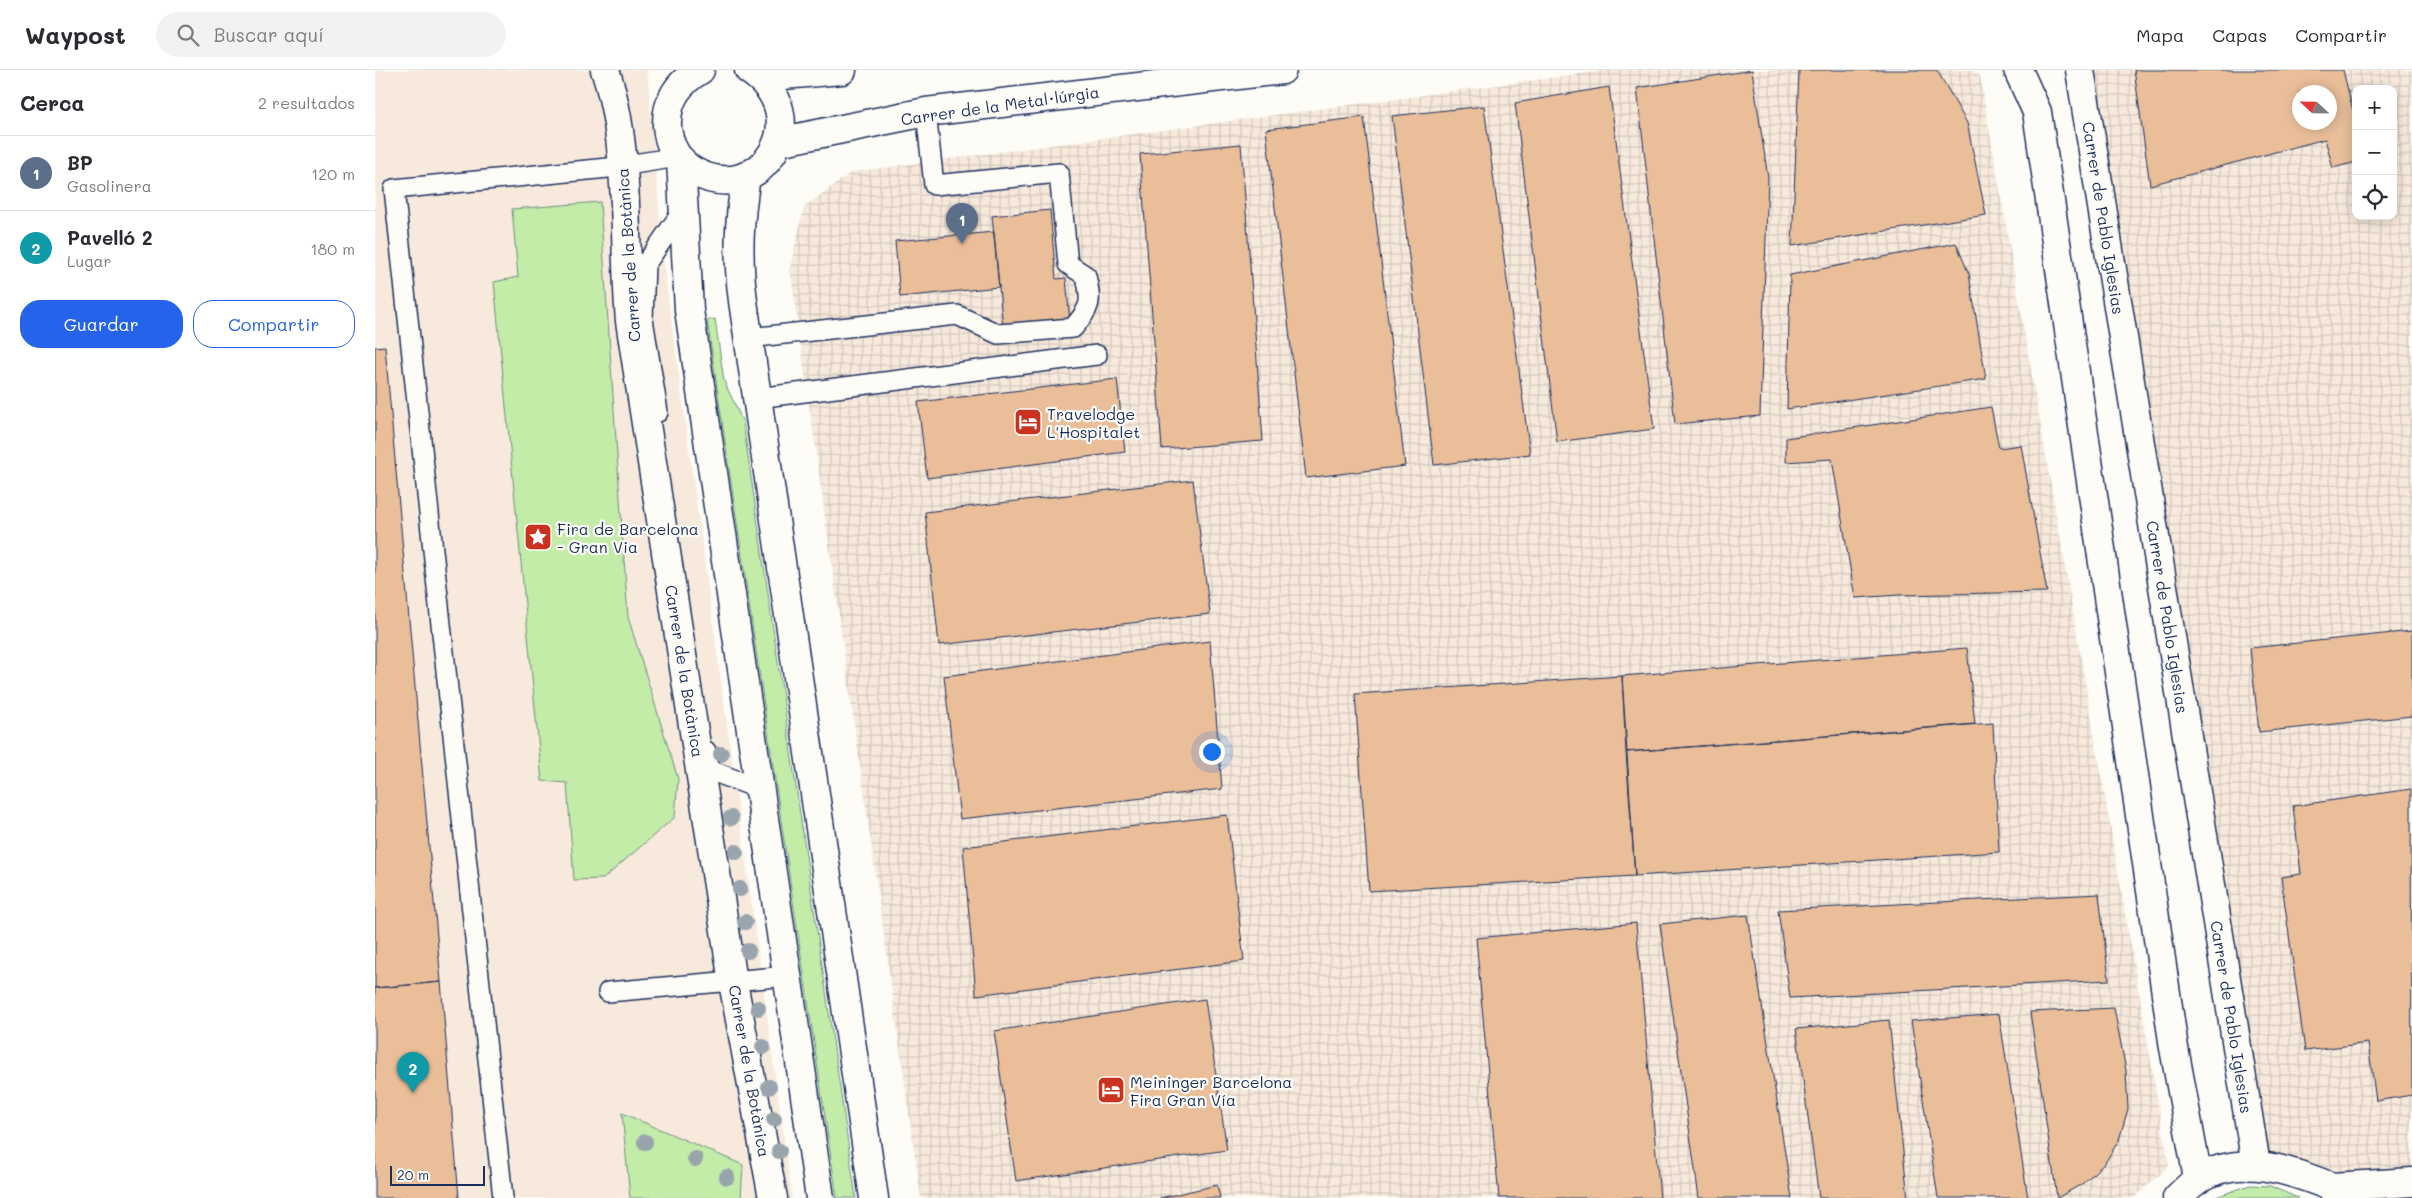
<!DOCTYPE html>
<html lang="es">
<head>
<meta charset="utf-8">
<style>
  :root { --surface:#fff; --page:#f2f2f3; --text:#2b2b33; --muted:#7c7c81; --line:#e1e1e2; --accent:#2563eb }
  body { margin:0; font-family:Mali,sans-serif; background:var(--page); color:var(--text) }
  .controls { position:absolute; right:15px; top:15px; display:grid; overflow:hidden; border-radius:10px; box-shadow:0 2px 12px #0003 }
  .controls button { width:45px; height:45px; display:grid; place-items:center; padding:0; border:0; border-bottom:1px solid var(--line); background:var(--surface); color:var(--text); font:25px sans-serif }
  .compass { position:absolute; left:1917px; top:15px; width:45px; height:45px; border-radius:50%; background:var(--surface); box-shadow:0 2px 12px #0003; rotate:292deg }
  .scale { position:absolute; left:15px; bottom:12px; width:95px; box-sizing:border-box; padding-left:5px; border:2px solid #1b2f5e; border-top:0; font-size:14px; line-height:18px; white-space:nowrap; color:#1b2f5e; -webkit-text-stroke:4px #fdfcf7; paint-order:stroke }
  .you { position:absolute; left:836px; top:681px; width:18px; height:18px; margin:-12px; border:4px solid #fff; border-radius:50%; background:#1a73e8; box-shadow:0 0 0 8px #1a73e833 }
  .badge { display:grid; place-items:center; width:32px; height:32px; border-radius:50%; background:var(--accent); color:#fff; font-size:16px; font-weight:700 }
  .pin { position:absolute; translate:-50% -41px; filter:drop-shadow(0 1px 2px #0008) }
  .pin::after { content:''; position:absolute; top:26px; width:18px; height:15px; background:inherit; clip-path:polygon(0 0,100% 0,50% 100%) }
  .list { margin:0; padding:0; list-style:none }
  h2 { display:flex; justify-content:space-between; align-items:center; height:65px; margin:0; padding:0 20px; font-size:21px }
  h2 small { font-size:16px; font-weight:400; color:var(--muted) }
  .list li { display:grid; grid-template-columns:32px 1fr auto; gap:15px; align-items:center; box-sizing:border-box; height:75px; padding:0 20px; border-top:1px solid var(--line) }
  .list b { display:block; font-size:19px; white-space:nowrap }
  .list p { margin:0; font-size:16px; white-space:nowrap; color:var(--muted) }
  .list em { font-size:16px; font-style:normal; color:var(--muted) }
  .actions { display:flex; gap:10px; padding:15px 20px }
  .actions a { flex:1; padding:11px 0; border:1px solid var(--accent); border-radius:20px; text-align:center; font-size:18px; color:var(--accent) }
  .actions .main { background:var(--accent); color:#fff }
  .icon { flex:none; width:28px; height:28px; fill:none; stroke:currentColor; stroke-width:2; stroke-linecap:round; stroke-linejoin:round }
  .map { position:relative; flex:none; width:2037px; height:1128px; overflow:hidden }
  header { display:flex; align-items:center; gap:30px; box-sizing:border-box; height:70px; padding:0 25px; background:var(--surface); border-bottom:1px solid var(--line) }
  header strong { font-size:24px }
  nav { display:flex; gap:28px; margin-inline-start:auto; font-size:18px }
  .search { width:350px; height:45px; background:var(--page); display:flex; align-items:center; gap:12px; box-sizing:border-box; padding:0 18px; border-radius:28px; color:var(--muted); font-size:19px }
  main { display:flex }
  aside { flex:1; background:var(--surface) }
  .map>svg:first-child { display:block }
</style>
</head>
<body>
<header>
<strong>Waypost</strong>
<div class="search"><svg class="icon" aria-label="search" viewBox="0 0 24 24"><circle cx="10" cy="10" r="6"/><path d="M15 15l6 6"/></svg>Buscar aquí</div>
<nav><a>Mapa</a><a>Capas</a><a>Compartir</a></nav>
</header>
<main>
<aside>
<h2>Cerca<small>2 resultados</small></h2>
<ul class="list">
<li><span class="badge" style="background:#5c6f8a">1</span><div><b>BP</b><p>Gasolinera</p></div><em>120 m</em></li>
<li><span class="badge" style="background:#0f9aa8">2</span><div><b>Pavelló 2</b><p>Lugar</p></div><em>180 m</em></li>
</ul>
<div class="actions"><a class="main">Guardar</a><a>Compartir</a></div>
</aside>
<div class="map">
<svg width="2037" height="1128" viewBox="0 0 2037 1128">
  <defs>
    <pattern id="industrial-grid" width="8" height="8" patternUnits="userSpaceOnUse" patternTransform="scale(1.25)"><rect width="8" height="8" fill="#f7e9db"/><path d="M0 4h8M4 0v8" fill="none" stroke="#d3c8be"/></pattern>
  </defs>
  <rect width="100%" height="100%" fill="#fdfcf7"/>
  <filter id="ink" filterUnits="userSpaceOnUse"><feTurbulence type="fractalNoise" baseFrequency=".02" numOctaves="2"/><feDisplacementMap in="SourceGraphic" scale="10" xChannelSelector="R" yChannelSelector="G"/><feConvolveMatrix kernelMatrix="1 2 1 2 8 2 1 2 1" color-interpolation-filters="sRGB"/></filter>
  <g filter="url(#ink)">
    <path fill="#f7e9db" d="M0,0H272L290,205L417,1128H0Z"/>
    <path fill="url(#industrial-grid)" fill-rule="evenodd" d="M1234,0H1596L1605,6L1794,1096L1759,1128H546L415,198L429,137L477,102Z
      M1705,0H2037V1112L1881,1095ZM1981,19H2018V146H1981ZM1924,22H1954V52H1924Z"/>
    <path fill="#c2eca8" stroke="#6e8e83" d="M225,132L253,547L303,709L300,747L228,809L199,810L192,713L167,711L119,212L143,207L137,139Z
      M340,249L349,311L368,352L481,1128H462L332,250Z
      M247,1043L368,1095L366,1128H255Z
      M1875,1115L1895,1116L1923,1128H1838Z"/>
    <path fill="#e9be99" stroke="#1b2f5e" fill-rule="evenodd" d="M1377,0L1393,108L1385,346L1300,354L1262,18Z
      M1424,0H1562L1592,53L1611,145L1417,176Z
      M1759,0H1968L1981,53V92L1958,98L1950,69L1775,115ZM1924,22H1954V52H1924Z
      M1234,17L1279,359L1182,372L1140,33Z
      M1109,36L1155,384L1059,395L1017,46Z
      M989,47L1030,396L931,408L891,59Z
      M866,74L888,371L787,379L765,84Z
      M675,140L681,209L691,208L695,252L628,258L617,146Z
      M619,162L624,217L525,227L520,171Z
      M1581,173L1594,204L1611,309L1412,339L1415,205Z
      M10,276L66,912L0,918V277Z
      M742,309L750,382L552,408L543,332Z
      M1616,337L1624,378L1646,375L1672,522L1524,525L1480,528L1457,389L1411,392V368Z
      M818,410L835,544L564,575L550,442Z
      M2037,561V646L1884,662L1875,578Z
      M835,571L847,719L585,749L569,606Z
      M1592,578L1600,654L1251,682L1247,606Z
      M1247,606L1260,806L994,821L980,624Z
      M1618,653L1624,782L1260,806L1251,682Z
      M2036,719L2037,1025L2001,1031L1993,973L1930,981L1906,807L1926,804L1918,736Z
      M852,745L869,891L601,925L588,777Z
      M1724,824L1734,910L1415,928L1403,840Z
      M1373,845L1417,1128H1324L1285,854Z
      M1261,853L1285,1128H1124L1101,868Z
      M66,912L84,1128H0V918Z
      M830,929L852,1080L641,1111L619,961Z
      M1739,938L1751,1000L1753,1039L1744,1070L1730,1093L1707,1114L1682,1128L1655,942Z
      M1624,944L1653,1128H1563L1536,951Z
      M1514,950L1533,1128H1444L1421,959Z
      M842,1115L845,1128H785Z"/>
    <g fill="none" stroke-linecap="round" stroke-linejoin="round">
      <defs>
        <path id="lane" d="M374,268L582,245L623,264L698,258C716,237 717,233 711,206L693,194L684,103L559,115L551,42
          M382,328L722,285
          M283,342L268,249L270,195L309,139
          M331,681L334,700L385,719
          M233,922L413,906
          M128,1128L19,119L233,98L303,87"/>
        <path id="street" d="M230,0C256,75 248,171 255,251L358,912L398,1128
          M325,0C304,12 291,31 292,56C293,73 302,92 318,101C386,140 444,46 374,0
          M1643,0L1662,42L1799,978L1823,1109
          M1705,0L1881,1095
          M384,7L467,0
          M403,72L551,42L907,0
          M306,90L314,240L445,1128
          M371,106C364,151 362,185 368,231L499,1128
          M1957,1117L2037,1112
          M1802,1128C1808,1122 1815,1115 1822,1110C1864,1082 1915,1100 1957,1117L1962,1128"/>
      </defs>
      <use href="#lane" stroke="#1b2f5e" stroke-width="22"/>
      <use href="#street" stroke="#1b2f5e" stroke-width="31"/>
      <use href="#lane" stroke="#fdfcf7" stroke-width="19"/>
      <use href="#street" stroke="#fdfcf7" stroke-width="28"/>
    </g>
    <g fill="#98a5ad">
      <circle cx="346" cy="684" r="8"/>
      <circle cx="356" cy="748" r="8"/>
      <circle cx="361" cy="782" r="8"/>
      <circle cx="365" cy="819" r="8"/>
      <circle cx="370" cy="852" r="8"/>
      <circle cx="373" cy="881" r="8"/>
      <circle cx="383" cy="938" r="8"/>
      <circle cx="388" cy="977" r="8"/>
      <circle cx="394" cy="1017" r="8"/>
      <circle cx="399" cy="1049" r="8"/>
      <circle cx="270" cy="1072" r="8"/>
      <circle cx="404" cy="1081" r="8"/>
      <circle cx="320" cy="1089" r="8"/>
      <circle cx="352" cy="1107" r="8"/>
    </g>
  </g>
  <defs>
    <symbol id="hotel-square" viewBox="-11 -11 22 22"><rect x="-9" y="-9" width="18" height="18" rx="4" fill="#c8321e" stroke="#fdfcf7"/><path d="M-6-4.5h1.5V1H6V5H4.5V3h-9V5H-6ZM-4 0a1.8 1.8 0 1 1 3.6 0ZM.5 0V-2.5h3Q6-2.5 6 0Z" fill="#fff"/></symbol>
    <symbol id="sight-square" viewBox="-11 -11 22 22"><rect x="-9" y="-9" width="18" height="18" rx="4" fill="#c8321e" stroke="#fdfcf7"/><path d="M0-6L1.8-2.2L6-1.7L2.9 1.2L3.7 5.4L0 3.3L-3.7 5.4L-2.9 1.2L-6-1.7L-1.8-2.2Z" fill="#fff"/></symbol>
  </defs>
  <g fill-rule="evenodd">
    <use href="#hotel-square" x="637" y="336" width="32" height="32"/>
    <use href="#sight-square" x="147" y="451" width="32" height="32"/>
    <use href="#hotel-square" x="720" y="1004" width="32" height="32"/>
  </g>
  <g text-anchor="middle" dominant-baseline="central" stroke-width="4.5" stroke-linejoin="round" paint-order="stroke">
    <g font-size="16" fill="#1b2f5e" stroke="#fdfcf7">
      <text transform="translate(625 35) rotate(-8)">Carrer de la Metal·lúrgia</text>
      <text transform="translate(1729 148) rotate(81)">Carrer de Pablo Iglesias</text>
      <text transform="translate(253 185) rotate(-94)">Carrer de la Botànica</text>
      <text transform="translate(1793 547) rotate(81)">Carrer de Pablo Iglesias</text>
      <text transform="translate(310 601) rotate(81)">Carrer de la Botànica</text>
      <text transform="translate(1857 947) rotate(81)">Carrer de Pablo Iglesias</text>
      <text transform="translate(375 1001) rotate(80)">Carrer de la Botànica</text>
    </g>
    <g font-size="16" fill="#1b2f5e" stroke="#fdfcf7" text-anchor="start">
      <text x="672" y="343">Travelodge<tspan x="672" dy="18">L'Hospitalet</tspan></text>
      <text x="182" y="458">Fira de Barcelona<tspan x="182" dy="18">- Gran Via</tspan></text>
      <text x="755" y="1011">Meininger Barcelona<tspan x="755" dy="18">Fira Gran Vía</tspan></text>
    </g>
  </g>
</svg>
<div class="controls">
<button>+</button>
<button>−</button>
<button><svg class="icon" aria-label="locate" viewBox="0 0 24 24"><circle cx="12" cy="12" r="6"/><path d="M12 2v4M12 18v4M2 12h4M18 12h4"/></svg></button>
</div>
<svg class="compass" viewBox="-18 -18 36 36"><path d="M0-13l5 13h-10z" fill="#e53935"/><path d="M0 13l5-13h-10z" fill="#7c7c81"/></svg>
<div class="scale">20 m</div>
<div class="you"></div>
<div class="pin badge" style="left:587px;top:174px;background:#5c6f8a">1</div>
<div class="pin badge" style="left:38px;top:1023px;background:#0f9aa8">2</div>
</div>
</main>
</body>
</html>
